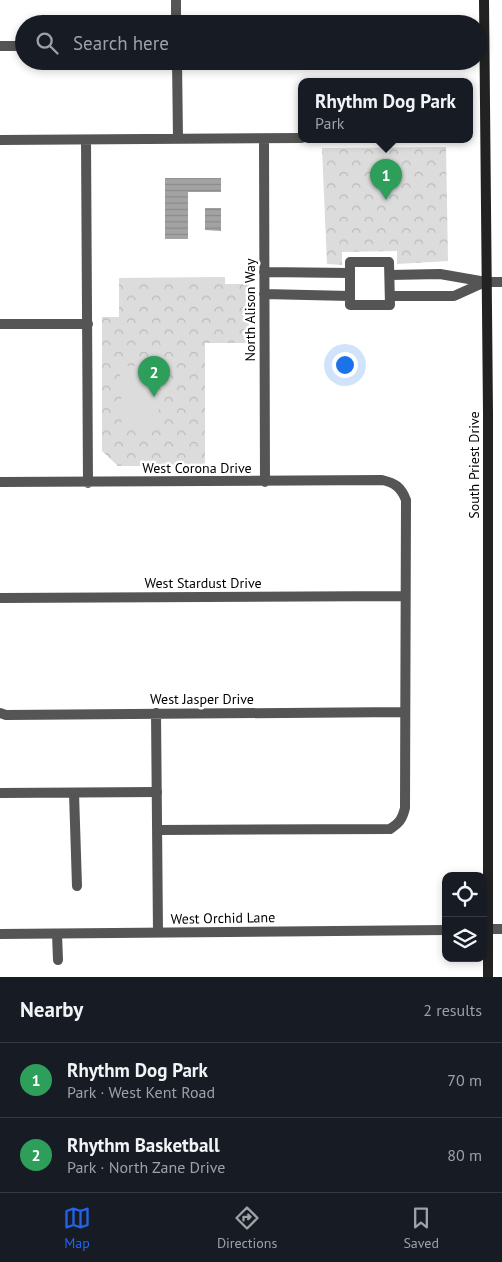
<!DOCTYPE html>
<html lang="en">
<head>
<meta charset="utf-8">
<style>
  :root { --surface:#171b24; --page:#242831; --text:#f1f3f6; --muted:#9ea1a6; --line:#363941; --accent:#2563eb }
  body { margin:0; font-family:"PT Sans",sans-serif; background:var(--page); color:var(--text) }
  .controls { position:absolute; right:15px; bottom:15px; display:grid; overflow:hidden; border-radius:10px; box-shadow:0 2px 8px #0003 }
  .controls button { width:45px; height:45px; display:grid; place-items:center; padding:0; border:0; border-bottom:1px solid var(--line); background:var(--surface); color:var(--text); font:25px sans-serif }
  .you { position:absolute; left:344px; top:364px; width:18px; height:18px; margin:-12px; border:4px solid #fff; border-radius:50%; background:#1a73e8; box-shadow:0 0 0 8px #1a73e833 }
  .badge { display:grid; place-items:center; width:32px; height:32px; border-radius:50%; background:var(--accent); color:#fff; font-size:16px; font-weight:700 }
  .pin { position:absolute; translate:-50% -41px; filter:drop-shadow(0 1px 2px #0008) }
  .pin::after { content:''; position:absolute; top:26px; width:18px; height:15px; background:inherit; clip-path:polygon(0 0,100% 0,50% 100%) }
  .popup { position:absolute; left:298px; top:78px; width:175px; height:65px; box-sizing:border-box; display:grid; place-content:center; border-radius:10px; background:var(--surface); filter:drop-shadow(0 1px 4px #0005); font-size:16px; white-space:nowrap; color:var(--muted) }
  .popup b { font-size:19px; color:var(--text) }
  .popup::after { content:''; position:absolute; left:50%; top:100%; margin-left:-10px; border:10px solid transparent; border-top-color:var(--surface) }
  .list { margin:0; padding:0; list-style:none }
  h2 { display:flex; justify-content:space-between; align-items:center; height:65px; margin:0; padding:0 20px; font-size:21px }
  h2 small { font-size:16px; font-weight:400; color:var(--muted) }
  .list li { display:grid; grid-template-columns:32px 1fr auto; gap:15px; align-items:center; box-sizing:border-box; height:75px; padding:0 20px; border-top:1px solid var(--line) }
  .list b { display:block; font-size:19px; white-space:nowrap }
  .list p { margin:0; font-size:16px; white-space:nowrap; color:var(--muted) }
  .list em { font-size:16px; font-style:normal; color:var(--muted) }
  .icon { flex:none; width:28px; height:28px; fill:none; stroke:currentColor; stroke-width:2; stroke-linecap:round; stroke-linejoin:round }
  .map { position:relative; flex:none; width:502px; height:977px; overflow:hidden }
  .search { position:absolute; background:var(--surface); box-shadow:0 2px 8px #0003; left:15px; right:15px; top:15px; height:55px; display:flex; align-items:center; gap:12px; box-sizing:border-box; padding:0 18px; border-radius:28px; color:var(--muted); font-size:19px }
  .sheet { height:215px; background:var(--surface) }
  nav { display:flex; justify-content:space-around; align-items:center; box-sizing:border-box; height:70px; border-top:1px solid var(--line); background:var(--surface); font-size:14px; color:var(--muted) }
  nav a { display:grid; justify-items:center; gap:2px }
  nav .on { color:var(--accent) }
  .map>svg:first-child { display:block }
</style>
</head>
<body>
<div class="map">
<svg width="502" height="977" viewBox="0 0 502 977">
  <defs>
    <pattern id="park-crowns" width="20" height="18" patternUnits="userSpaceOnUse" patternTransform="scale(1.25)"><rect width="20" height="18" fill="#dcdcdc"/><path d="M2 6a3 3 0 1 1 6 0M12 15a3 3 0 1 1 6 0" fill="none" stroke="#bbb"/></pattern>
    <pattern id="water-rules" width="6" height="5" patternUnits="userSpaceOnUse" patternTransform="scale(1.25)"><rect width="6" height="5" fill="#a3a3a3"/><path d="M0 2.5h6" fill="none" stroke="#8b8b8b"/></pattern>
  </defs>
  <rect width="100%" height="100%" fill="#fff"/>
  <path fill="url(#park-crowns)" d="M446,147L448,261L397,264V251L342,252V265L327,264L322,148Z
    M225,277V284H249V343H205V466H118L102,451V317H119V278Z"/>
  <path fill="#dcdcdc" d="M120,366H158L159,429L122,430Z"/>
  <path fill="url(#water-rules)" d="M165,178H221V192H188V239H165Z
    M205,208H221V231L205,230Z"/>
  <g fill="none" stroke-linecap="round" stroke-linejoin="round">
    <path stroke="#555" stroke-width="10" d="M0,793L157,792
      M74,793L77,886
      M57,934L58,960"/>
    <path stroke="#555" stroke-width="10" d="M176,0V24
      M0,46H24
      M177,61L178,139
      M264,139L265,482
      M0,140L302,138
      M86,140L88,483
      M350,262H389L390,305H350Z
      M264,272L350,273
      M390,275L440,274L486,282H502
      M264,294L350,296
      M390,296H454L485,282
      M0,324H88
      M0,482L382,480C395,483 401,487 406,500L405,808C402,820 399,823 390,829L158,830
      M0,598L405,596
      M0,713L6,715L404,712
      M156,713L158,932
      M483,929H502
      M0,934L446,930"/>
    <path stroke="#222" stroke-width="10" d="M484,0L488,413V977"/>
  </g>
  <g text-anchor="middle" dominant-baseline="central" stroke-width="5" stroke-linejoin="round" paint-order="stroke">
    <g font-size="14" fill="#000" stroke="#fff">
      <text transform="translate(250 310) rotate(-90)">North Alison Way</text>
      <text transform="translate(474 465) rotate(-90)">South Priest Drive</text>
      <text x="197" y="468">West Corona Drive</text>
      <text x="203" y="583">West Stardust Drive</text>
      <text x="202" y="699">West Jasper Drive</text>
      <text transform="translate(223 918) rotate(-1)">West Orchid Lane</text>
    </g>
  </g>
</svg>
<div class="controls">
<button><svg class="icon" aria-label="locate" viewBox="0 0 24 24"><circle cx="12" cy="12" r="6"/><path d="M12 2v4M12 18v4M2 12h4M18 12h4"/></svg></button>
<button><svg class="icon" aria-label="layers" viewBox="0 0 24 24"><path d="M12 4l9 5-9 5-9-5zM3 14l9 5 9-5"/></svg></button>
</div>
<div class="you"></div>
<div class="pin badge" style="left:386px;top:200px;background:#2e9e5b">1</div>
<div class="popup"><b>Rhythm Dog Park</b>Park</div>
<div class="pin badge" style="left:154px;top:397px;background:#2e9e5b">2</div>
<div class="search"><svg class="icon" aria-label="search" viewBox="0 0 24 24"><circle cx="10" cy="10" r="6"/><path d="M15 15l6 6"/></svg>Search here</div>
</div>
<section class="sheet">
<h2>Nearby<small>2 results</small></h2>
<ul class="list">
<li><span class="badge" style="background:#2e9e5b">1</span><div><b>Rhythm Dog Park</b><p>Park · West Kent Road</p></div><em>70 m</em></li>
<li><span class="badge" style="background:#2e9e5b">2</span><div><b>Rhythm Basketball</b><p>Park · North Zane Drive</p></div><em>80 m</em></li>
</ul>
</section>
<nav>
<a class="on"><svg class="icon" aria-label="map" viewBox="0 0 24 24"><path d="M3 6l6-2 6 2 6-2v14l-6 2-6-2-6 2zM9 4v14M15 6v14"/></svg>Map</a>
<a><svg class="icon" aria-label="directions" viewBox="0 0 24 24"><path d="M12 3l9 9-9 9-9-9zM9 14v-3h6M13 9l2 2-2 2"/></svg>Directions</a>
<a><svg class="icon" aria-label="saved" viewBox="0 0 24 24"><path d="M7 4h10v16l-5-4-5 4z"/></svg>Saved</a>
</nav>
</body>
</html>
